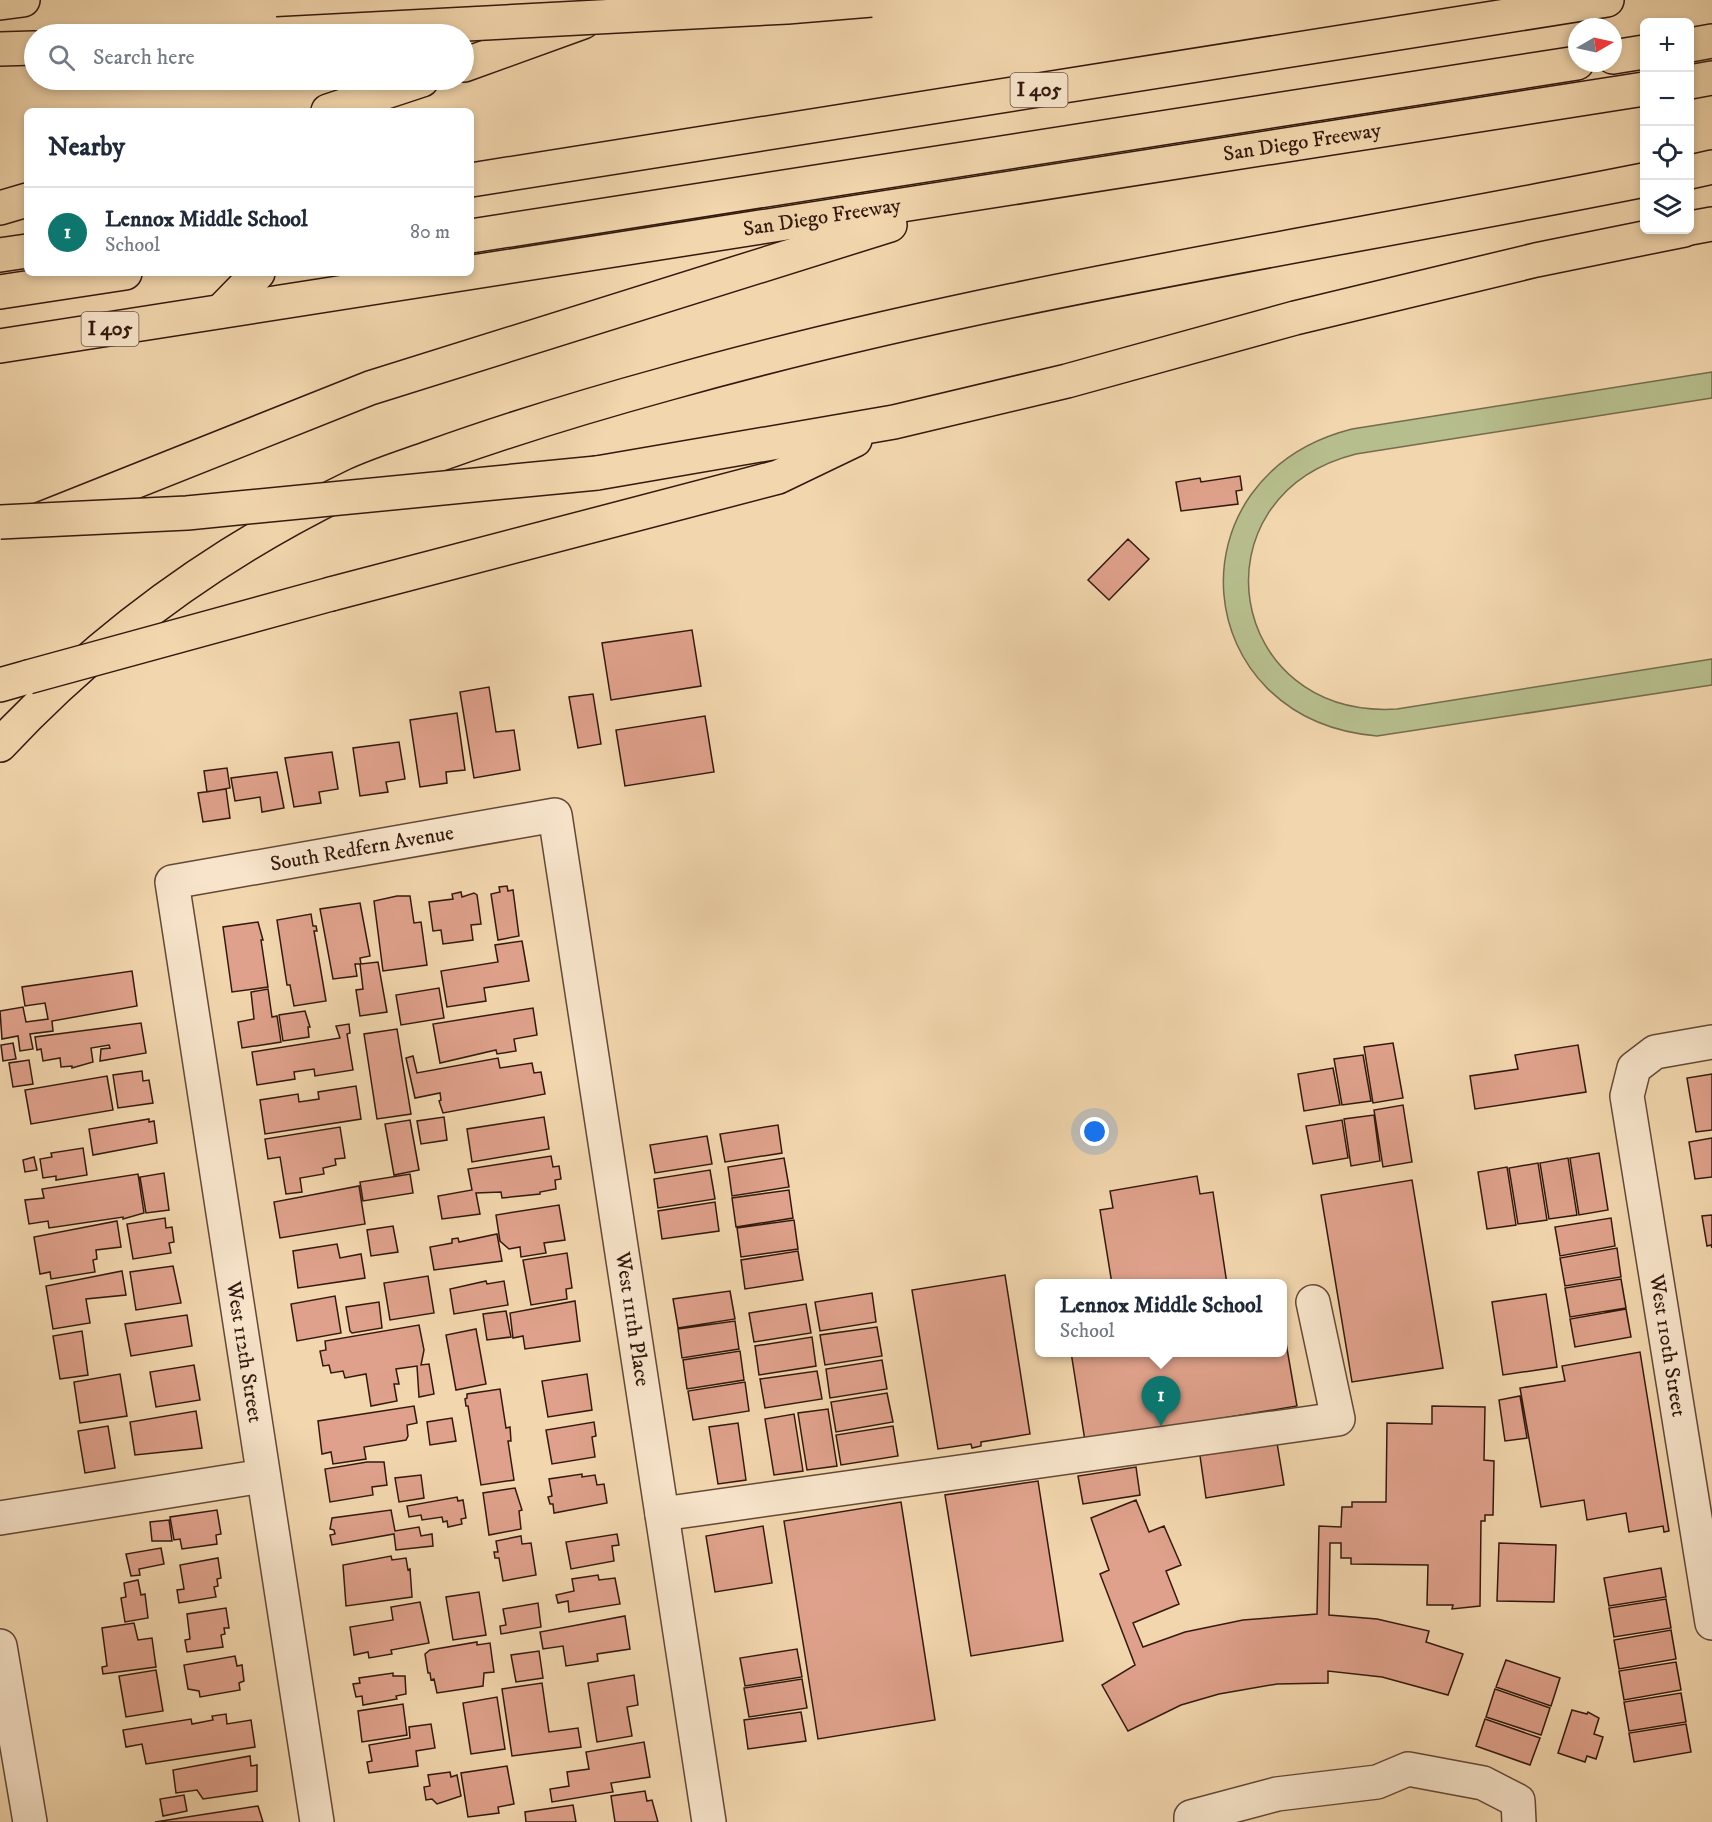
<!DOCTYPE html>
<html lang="en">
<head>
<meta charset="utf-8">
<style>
  :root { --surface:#fff; --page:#f2f2f3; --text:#1f2937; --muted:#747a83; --line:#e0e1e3; --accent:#0f766e }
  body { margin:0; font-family:"IM FELL DW Pica",serif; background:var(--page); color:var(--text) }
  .controls { position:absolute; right:18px; top:18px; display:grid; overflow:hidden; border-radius:9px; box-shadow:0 3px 9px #0003 }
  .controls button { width:54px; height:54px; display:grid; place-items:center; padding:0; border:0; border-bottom:2px solid var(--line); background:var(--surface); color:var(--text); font:30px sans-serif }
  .compass { position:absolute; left:1568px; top:18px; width:54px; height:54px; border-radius:50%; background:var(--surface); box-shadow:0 3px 9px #0003; rotate:81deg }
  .you { position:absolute; left:1095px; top:1132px; width:21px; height:21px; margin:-15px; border:4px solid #fff; border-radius:50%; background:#1a73e8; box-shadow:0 0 0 9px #1a73e833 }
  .badge { display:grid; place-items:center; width:39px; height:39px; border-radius:50%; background:var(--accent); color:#fff; font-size:20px; font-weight:700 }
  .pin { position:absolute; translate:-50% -50px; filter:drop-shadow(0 2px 3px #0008) }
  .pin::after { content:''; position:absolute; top:32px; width:21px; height:18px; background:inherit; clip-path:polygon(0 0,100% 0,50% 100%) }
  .popup { position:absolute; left:1035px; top:1279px; width:252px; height:78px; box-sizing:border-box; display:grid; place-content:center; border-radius:9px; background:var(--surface); filter:drop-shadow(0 2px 4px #0005); font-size:20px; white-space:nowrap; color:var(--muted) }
  .popup b { font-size:22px; color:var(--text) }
  .popup::after { content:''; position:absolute; left:50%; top:100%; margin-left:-12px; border:12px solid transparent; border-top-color:var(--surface) }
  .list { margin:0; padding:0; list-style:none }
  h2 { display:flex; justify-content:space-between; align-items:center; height:78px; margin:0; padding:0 24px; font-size:26px }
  h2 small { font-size:20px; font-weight:400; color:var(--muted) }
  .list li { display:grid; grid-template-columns:39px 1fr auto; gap:18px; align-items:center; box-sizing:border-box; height:90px; padding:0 24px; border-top:2px solid var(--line) }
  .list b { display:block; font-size:22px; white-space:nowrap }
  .list p { margin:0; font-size:20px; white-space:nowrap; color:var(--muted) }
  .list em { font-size:20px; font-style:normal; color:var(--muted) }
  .icon { flex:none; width:33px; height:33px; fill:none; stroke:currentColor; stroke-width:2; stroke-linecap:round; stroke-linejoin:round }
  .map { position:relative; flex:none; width:1712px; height:1822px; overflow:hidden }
  .search { position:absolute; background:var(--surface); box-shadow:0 3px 9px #0003; left:24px; top:24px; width:450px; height:66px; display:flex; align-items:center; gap:15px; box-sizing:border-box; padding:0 21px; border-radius:33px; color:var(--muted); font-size:22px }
  .panel { position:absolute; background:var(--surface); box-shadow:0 3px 9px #0003; left:24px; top:108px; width:450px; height:168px; border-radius:9px }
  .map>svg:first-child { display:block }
</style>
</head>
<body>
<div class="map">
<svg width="1712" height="1822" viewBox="0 0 1712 1822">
  <rect width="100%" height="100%" fill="#f2d6ad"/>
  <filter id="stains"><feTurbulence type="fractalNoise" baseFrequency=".00333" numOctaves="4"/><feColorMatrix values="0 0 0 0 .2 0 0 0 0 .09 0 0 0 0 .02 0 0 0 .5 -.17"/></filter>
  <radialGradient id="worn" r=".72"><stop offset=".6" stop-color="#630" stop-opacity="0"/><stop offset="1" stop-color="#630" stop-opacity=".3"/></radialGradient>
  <path fill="#b7be8d" stroke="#756c4e" stroke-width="1.5" d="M1712,372V398L1356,454C1190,496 1226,720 1397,709L1712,659V685L1377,736C1187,720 1167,476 1352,429Z"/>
  <path fill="#dfa18b" stroke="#33190e" stroke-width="1.5" d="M1240,476L1242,490L1236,491L1238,504L1181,511L1176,482L1200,478L1201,482Z
    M1128,539L1149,559L1109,600L1088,580Z
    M692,630L701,686L611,700L602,643Z
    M489,687L496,732L514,730L520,770L474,778L460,692Z
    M593,694L601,744L578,748L569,697Z
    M457,713L465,770L446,772L447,783L420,787L410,720Z
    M705,716L714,772L625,786L616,730Z
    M399,742L405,779L386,782L388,792L360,796L353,748Z
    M332,752L338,789L319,792L321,803L294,807L285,758Z
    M227,768L230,788L207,792L204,771Z
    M277,772L284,808L262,812L260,797L235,801L231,778Z
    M226,789L230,818L203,822L198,793Z
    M507,886L508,891L513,890L519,936L498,940L491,894L500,892L499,887Z
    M461,892L462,897L474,893L477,895L481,924L471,925L473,940L443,944L441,930L433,931L429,902L453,899L452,894Z
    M397,896H410L414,923L421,922L427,965L383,971L374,901Z
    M360,903L370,956L360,958L361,964L378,962L387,1012L360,1016L356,990L363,989L360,964H355L357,976L333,979L320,909Z
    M311,914L313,926H316L317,931H314L326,1001L294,1006L290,985H287L277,920Z
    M258,922L263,940H261L268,987L232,992L223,927Z
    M522,941L529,981L484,988L486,1001L447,1007L441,971L498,962L495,945Z
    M132,971L137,1006L52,1021L53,1031L30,1034L33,1049L20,1051L18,1036L2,1039L0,1011L23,1007L26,1022L48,1019L45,1003L25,1006L22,987Z
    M439,988L444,1018L401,1025L396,995Z
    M268,989L272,1017L277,1016L281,1042L242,1048L238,1022L254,1019L251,992Z
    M533,1008L537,1035L514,1039L516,1051L497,1054L496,1050L440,1063L433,1024Z
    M305,1011L310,1027H308L309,1037L283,1041L279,1015Z
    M141,1023L146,1053L100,1061L101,1049L110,1048L109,1045L91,1048L93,1062L72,1068V1066L61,1067L60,1058L43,1061L41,1049L37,1050L35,1037Z
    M349,1024L350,1033L347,1034L353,1070L315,1076L314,1069L294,1072L295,1079L257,1085L252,1052L340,1038L336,1026Z
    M397,1029L411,1114L377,1119L364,1034Z
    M13,1043L16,1059L3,1061L1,1045Z
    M1393,1043L1403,1098L1373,1103L1364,1047Z
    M1578,1045L1586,1092L1475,1109L1470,1076L1518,1069L1515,1055Z
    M1363,1055L1371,1101L1342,1105L1334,1059Z
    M413,1056L417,1073L498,1058L500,1068L532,1063L534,1073L541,1072L545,1094L443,1113L439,1101L441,1100L440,1093L415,1098L406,1058Z
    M29,1060L33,1084L13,1087L9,1063Z
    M1333,1068L1340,1105L1304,1111L1298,1074Z
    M142,1071L143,1081L149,1080L153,1103L118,1108L113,1075Z
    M1712,1074V1130L1696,1132L1687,1078Z
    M107,1076L113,1110L31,1124L25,1090Z
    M356,1086L361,1119L265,1134L260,1100L298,1094L299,1102L319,1099L318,1092Z
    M1403,1105L1412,1162L1383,1167L1374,1110Z
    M1374,1115L1380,1161L1351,1166L1344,1119Z
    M444,1117L447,1140L421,1144L417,1121Z
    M544,1117L549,1149L472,1162L467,1129Z
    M149,1119V1122L154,1121L157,1143L93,1155L89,1129Z
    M410,1120L419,1170L394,1175L385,1124Z
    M1342,1120L1348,1158L1313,1164L1306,1126Z
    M778,1125L782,1153L725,1162L720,1134Z
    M340,1127L345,1158L335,1159L336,1165L323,1168L324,1174L300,1178L302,1192L286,1194L280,1157L268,1159L265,1139Z
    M707,1136L712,1164L655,1173L650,1145Z
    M1712,1138V1177L1695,1179L1689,1142Z
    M83,1148L87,1175L56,1180V1176L43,1178L40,1159L52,1157L51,1153Z
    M1599,1153L1608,1210L1579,1215L1570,1158Z
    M551,1156L553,1167L559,1166L561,1179L555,1180L556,1189L540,1192V1194L502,1198L501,1192L476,1193L480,1214L442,1219L438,1196L472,1190L468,1169Z
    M34,1157L37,1170L25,1172L23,1160Z
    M784,1158L789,1187L732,1196L728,1167Z
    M1568,1158L1577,1215L1549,1219L1540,1163Z
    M1538,1163L1547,1220L1518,1224L1509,1168Z
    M1507,1167L1516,1225L1487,1229L1478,1172Z
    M710,1170L715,1199L658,1208L654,1179Z
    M164,1173L169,1210L146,1213L140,1177Z
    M138,1174L144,1213L123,1219V1217L49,1228L48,1221L29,1224L25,1200L44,1198L42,1189Z
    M410,1174L413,1193L363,1201L360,1182Z
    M1197,1176L1200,1194L1213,1192L1227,1284H1112L1100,1210L1113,1208L1110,1191Z
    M1412,1180L1443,1368L1352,1382L1321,1195Z
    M359,1186L365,1224L280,1238L274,1202Z
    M789,1190L793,1218L736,1227L732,1198Z
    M715,1202L719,1231L662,1239L658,1211Z
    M559,1205L565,1240L544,1243L546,1253L521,1257L520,1247L509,1249L500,1241L496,1215Z
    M1712,1215V1248L1711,1245L1707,1246L1702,1216Z
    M165,1218L166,1228L172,1227L174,1242L169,1243L171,1253L133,1259L127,1224Z
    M1611,1218L1615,1246L1560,1256L1555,1227Z
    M794,1220L798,1249L741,1257L737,1228Z
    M117,1221L121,1247L96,1250L97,1259L93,1260L95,1272L51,1279L50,1272L40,1274L34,1237Z
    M393,1226L398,1252L371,1256L367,1230Z
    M497,1234L502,1261L434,1270L430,1247L452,1243V1239L458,1238L459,1242Z
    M337,1244L340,1258L361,1254L365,1278L298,1288L293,1251Z
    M1617,1248L1621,1277L1565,1286L1560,1258Z
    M798,1251L803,1280L745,1289L741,1260Z
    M567,1253L572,1288L566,1289L567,1299L531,1305L523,1260Z
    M173,1266L181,1303L136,1310L130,1272Z
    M122,1271L126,1295L86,1299L90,1323L53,1329L46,1286Z
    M1005,1275L1030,1434L981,1442V1446L972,1448L971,1444L938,1449L912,1290Z
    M428,1276L434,1313L390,1320L384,1283Z
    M1621,1279L1626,1308L1570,1317L1565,1288Z
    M486,1281L487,1284L504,1281L508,1305L454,1314L450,1289Z
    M730,1291L735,1319L678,1328L673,1299Z
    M872,1293L876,1322L820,1331L815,1302Z
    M1546,1294L1557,1367L1503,1375L1492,1302Z
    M335,1296L341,1333L297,1341L291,1304Z
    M575,1301L580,1341L525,1349L523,1336L513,1338L510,1313Z
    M379,1302L382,1328L352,1333L350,1331L346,1307Z
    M806,1304L811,1333L754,1342L749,1313Z
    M1626,1309L1631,1337L1575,1347L1570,1319Z
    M506,1311L511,1337L487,1340L483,1314Z
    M187,1315L192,1346L131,1356L125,1324Z
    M1282,1320L1297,1406L1085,1441L1071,1352H1282Z
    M735,1321L739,1349L682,1358L678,1329Z
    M419,1325L424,1350L421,1365L429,1364L434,1394L419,1397L417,1366L396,1369L399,1384H394L397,1401L371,1406L366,1374L345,1378L343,1371L331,1373L329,1365L323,1366L320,1351L326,1350L325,1341Z
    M877,1327L882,1356L825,1365L820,1335Z
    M476,1329L486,1384L456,1390L446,1335Z
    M82,1331L88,1375L60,1379L53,1336Z
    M812,1337L816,1366L759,1375L755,1346Z
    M740,1351L744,1380L687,1389L683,1360Z
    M1640,1352L1669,1531L1664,1532L1663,1526L1629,1532L1626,1513L1587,1520L1584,1500L1541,1507L1520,1388L1565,1381L1562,1366Z
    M882,1360L887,1389L830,1398L826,1369Z
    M194,1365L200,1400L156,1407L150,1372Z
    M817,1371L822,1399L765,1408L760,1379Z
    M120,1374L127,1416L80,1423L74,1382Z
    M587,1374L592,1410L548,1417L542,1381Z
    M745,1382L749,1411L693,1420L688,1391Z
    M500,1389L506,1428L510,1427L511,1441H508L514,1480L481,1485L468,1406H466L465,1399L467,1398V1394Z
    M887,1393L893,1422L836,1432L831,1402Z
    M1520,1396L1527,1438L1505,1441L1499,1400Z
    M414,1406L417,1423L407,1425L408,1436L406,1440L364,1447L366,1459L333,1464L331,1452L322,1454L318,1421Z
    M1432,1406L1485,1407L1484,1460L1494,1461L1493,1515H1485V1521H1481L1480,1606L1452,1609L1453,1605H1427L1428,1565L1351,1564V1558H1341V1543H1330L1329,1615L1377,1619L1429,1631L1426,1642L1463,1654L1448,1695L1382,1677L1328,1671V1683L1277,1684L1219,1694L1181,1705L1128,1731L1102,1685L1135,1665L1100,1574L1109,1570L1091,1518L1136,1500L1149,1532L1164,1526L1181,1565L1166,1571L1179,1604L1133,1623L1143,1647L1185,1632L1243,1620L1317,1614L1319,1526L1341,1527L1342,1507H1352V1502H1386L1387,1423L1432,1424Z
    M828,1409L837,1466L807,1470L798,1413Z
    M196,1411L202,1448L135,1455L130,1422Z
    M794,1414L803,1471L774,1475L765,1419Z
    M452,1418L456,1441L430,1445L427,1422Z
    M594,1422L596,1436L592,1437L595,1457L552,1464L546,1430Z
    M738,1423L746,1480L718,1484L709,1427Z
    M108,1426L115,1468L85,1473L78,1431Z
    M893,1426L898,1456L841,1465L836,1435Z
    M1276,1437L1284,1485L1206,1498L1199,1449Z
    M367,1462H384L387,1485L372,1487L373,1495L330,1502L325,1469Z
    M1136,1467L1140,1495L1083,1504L1078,1476Z
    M582,1474V1477L595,1475L597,1485L604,1484L607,1503L554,1513L553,1504H550L548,1497L552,1496L549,1479Z
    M421,1475L424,1498L399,1502L395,1478Z
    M1038,1481L1063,1641L971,1656L945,1495Z
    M515,1488L522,1510L519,1511L521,1529L489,1535L483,1493Z
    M457,1497L458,1501L463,1500L466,1518L461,1519L462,1524L448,1527L447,1521L443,1522L442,1517L422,1520L421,1515L409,1517L407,1506Z
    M901,1502L935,1720L818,1739L784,1521Z
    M217,1510L221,1534L216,1535L217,1544L182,1549L180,1539L174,1540L170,1517Z
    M391,1510L395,1531L419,1527L421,1536L432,1534L433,1546L396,1550L394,1534L332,1545L330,1535L335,1534L334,1530L330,1529L332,1518Z
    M169,1520L172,1541H152L150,1522Z
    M763,1526L772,1583L715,1592L706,1536Z
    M617,1534L619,1545L612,1546L614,1561L571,1569L566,1542Z
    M521,1536L522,1544L531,1543L536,1575L503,1581L499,1558H495L494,1552H498L496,1541Z
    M1499,1543L1556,1545L1554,1602L1497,1601Z
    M161,1548L164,1564L139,1569L140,1575L131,1576L126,1554Z
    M391,1556L392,1560L406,1558L408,1570L410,1569L412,1597L346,1606L343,1565Z
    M218,1558L221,1578L217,1579L218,1586L214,1587L216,1597L179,1603L177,1590L184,1589L180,1565Z
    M1661,1568L1666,1597L1609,1606L1604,1578Z
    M598,1575L599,1580L615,1578L620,1604L569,1612L568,1601L558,1603L556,1595L574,1591L572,1579Z
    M138,1580L141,1595L145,1594L148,1618L125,1622L121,1598L126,1597L124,1583Z
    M479,1592L486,1635L453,1640L446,1597Z
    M1666,1599L1671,1628L1614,1637L1609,1608Z
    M420,1602L429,1643L391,1650L392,1654L369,1658L368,1652L354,1655L350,1627L393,1620L391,1607Z
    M538,1603L541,1627L501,1634L500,1626L506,1625L503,1609Z
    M226,1608L229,1628H224L225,1634L221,1635L223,1647L187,1652L185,1640L190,1639L187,1614Z
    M625,1616L630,1649L597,1654L598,1661L566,1666L563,1646L543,1649L540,1632Z
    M134,1623L138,1640L152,1638L156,1667L103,1674L102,1667L107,1666L102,1628Z
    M1671,1630L1676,1659L1619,1669L1614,1640Z
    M477,1642V1645L490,1643L494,1672L484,1673L483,1686L437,1693L434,1679L431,1680L430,1673H428L425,1654L430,1650Z
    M797,1649L802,1677L745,1686L740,1658Z
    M539,1651L543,1678L516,1682L511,1655Z
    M235,1656L237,1666L242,1665L244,1681L239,1683L240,1690L200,1697L199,1691L188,1689L184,1665Z
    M1506,1660L1560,1678L1551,1706L1496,1687Z
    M1676,1662L1681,1690L1624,1700L1619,1671Z
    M156,1670L163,1711L126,1717L119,1676Z
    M393,1673V1676H405L406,1694L396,1696L397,1699L363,1705L362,1696L356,1697L353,1684L360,1683L359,1678Z
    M634,1675L638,1705L627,1707L632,1736L597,1742L588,1683Z
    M802,1679L807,1708L749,1717L744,1688Z
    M542,1683L549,1732L578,1728L581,1747L512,1756L502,1689Z
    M1495,1689L1550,1708L1541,1735L1486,1717Z
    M1681,1693L1686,1722L1629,1731L1624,1702Z
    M497,1697L505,1749L471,1754L463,1703Z
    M403,1704L407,1735L362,1742L358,1711Z
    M1572,1710L1587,1714L1588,1712L1599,1718L1594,1734L1603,1737L1596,1759L1587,1756L1585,1762L1558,1753Z
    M801,1712L806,1741L748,1749L744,1720Z
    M226,1714L227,1724L251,1720L255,1747L146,1764L142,1744L126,1747L123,1730L191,1719L192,1724L213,1720L212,1716Z
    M1485,1719L1540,1738L1530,1765L1476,1746Z
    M431,1724L435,1748L416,1751L418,1766L369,1773L367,1762L372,1761L369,1745L410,1738L409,1727Z
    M1686,1724L1691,1752L1634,1762L1629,1733Z
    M644,1742L650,1777L611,1783L613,1792L552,1802L550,1789L569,1786L567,1772L589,1769L586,1752Z
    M250,1756L251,1766L257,1765V1791L203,1799L197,1790L176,1793L173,1770Z
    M507,1766L514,1804L498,1807L499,1813L468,1817L461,1773Z
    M450,1772L451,1777L457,1775L461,1796L437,1804L432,1799L426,1800L424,1787L430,1786L428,1775Z
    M645,1791L647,1801L652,1800L658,1822H615L611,1796Z
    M184,1795L187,1811L163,1816L160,1799Z
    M573,1805L576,1822H526L525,1812Z
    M258,1806L263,1822H155Z"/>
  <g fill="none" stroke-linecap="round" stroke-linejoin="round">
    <defs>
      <g id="minor">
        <path id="s1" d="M1712,1042L1655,1052L1634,1068L1627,1096L1712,1623"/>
        <path d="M662,1514L1338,1419L1313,1302"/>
        <path d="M0,1518L263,1476"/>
        <path d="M0,1646L30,1822"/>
        <path id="s2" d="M317,1822L172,882L555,815L709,1822"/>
        <path d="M1191,1822V1817L1277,1794L1377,1782L1408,1769L1483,1783L1518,1801L1519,1822"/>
      </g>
      <g id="highway">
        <path d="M0,3L23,0"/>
        <path d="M1690,45L1712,41"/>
        <path d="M0,49L34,48"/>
        <path d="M1613,57L1644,52"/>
        <path d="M464,65L583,22"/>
        <path d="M1690,82L1712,78"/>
        <path d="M328,111L422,80"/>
        <path d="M1690,172L1712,167"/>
        <path d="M471,180L1607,0"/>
        <path d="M0,208L27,200"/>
        <path d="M1690,228L1712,224"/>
        <path d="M471,236L1577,63"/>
        <path d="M0,255L27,251"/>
        <path d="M0,292L125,273"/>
        <path d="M221,311L258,273"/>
        <path id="s3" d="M0,346L1644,89"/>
        <path d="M597,473L894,422L1067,381L1295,318L1536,260L1684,230"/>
        <path d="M41,519L370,388L890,225"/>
        <path d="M331,594L778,477L855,440"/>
        <path d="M0,685L28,677"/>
        <path d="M0,745C102,636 222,549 357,485C381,474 407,466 432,457C510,429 589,405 669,383C989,293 1319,245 1644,180"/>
      </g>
    </defs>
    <use href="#minor" stroke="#634836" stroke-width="36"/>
    <use href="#highway" stroke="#33190e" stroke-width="36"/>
    <use href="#minor" stroke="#f7e4ca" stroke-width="33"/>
    <use href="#highway" stroke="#f2d6ad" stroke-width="33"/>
    <defs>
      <path id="highway-bridge" d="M277,34L787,7L871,0
        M0,522L187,513L597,473
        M28,677L331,594"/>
    </defs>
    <use href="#highway-bridge" stroke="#33190e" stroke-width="36" stroke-linecap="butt"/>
    <use href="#highway-bridge" stroke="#f2d6ad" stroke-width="33"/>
  </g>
  <g text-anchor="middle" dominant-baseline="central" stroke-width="4.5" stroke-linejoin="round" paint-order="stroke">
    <g fill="#f7e4ca" stroke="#6e5646" stroke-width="1.5">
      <rect x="1010.5" y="73" width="57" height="34" rx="4.5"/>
      <rect x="81.5" y="312" width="57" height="34" rx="4.5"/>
    </g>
    <g font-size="20" font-weight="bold" fill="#33190e">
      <text x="1039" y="90">I 405</text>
      <text x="110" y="329">I 405</text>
    </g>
    <g font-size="21" fill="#33190e" stroke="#f7e4ca">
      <text stroke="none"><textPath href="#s3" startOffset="1318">San Diego Freeway</textPath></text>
      <text stroke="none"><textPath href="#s3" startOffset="832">San Diego Freeway</textPath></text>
      <text stroke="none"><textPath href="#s2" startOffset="1144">South Redfern Avenue</textPath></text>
      <text stroke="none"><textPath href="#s2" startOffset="1850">West 111th Place</textPath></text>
      <text stroke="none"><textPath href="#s1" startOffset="366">West 110th Street</textPath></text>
      <text transform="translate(244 1352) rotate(81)">West 112th Street</text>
    </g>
  </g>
  <rect width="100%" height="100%" filter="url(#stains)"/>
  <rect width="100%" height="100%" fill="url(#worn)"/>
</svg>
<div class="controls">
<button>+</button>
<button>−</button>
<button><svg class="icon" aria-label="locate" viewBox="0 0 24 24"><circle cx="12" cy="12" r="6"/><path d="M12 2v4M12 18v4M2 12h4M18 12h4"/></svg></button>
<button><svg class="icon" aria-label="layers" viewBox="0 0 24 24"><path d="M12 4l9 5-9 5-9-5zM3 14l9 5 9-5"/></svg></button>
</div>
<svg class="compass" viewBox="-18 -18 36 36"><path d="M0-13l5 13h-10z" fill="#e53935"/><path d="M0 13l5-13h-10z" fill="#747a83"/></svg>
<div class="you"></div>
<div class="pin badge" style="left:1161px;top:1426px">1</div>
<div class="popup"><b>Lennox Middle School</b>School</div>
<div class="search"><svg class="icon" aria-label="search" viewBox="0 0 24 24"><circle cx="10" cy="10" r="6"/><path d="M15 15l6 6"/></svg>Search here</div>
<section class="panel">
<h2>Nearby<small></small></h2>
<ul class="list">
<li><span class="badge">1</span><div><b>Lennox Middle School</b><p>School</p></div><em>80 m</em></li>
</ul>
</section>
</div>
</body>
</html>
